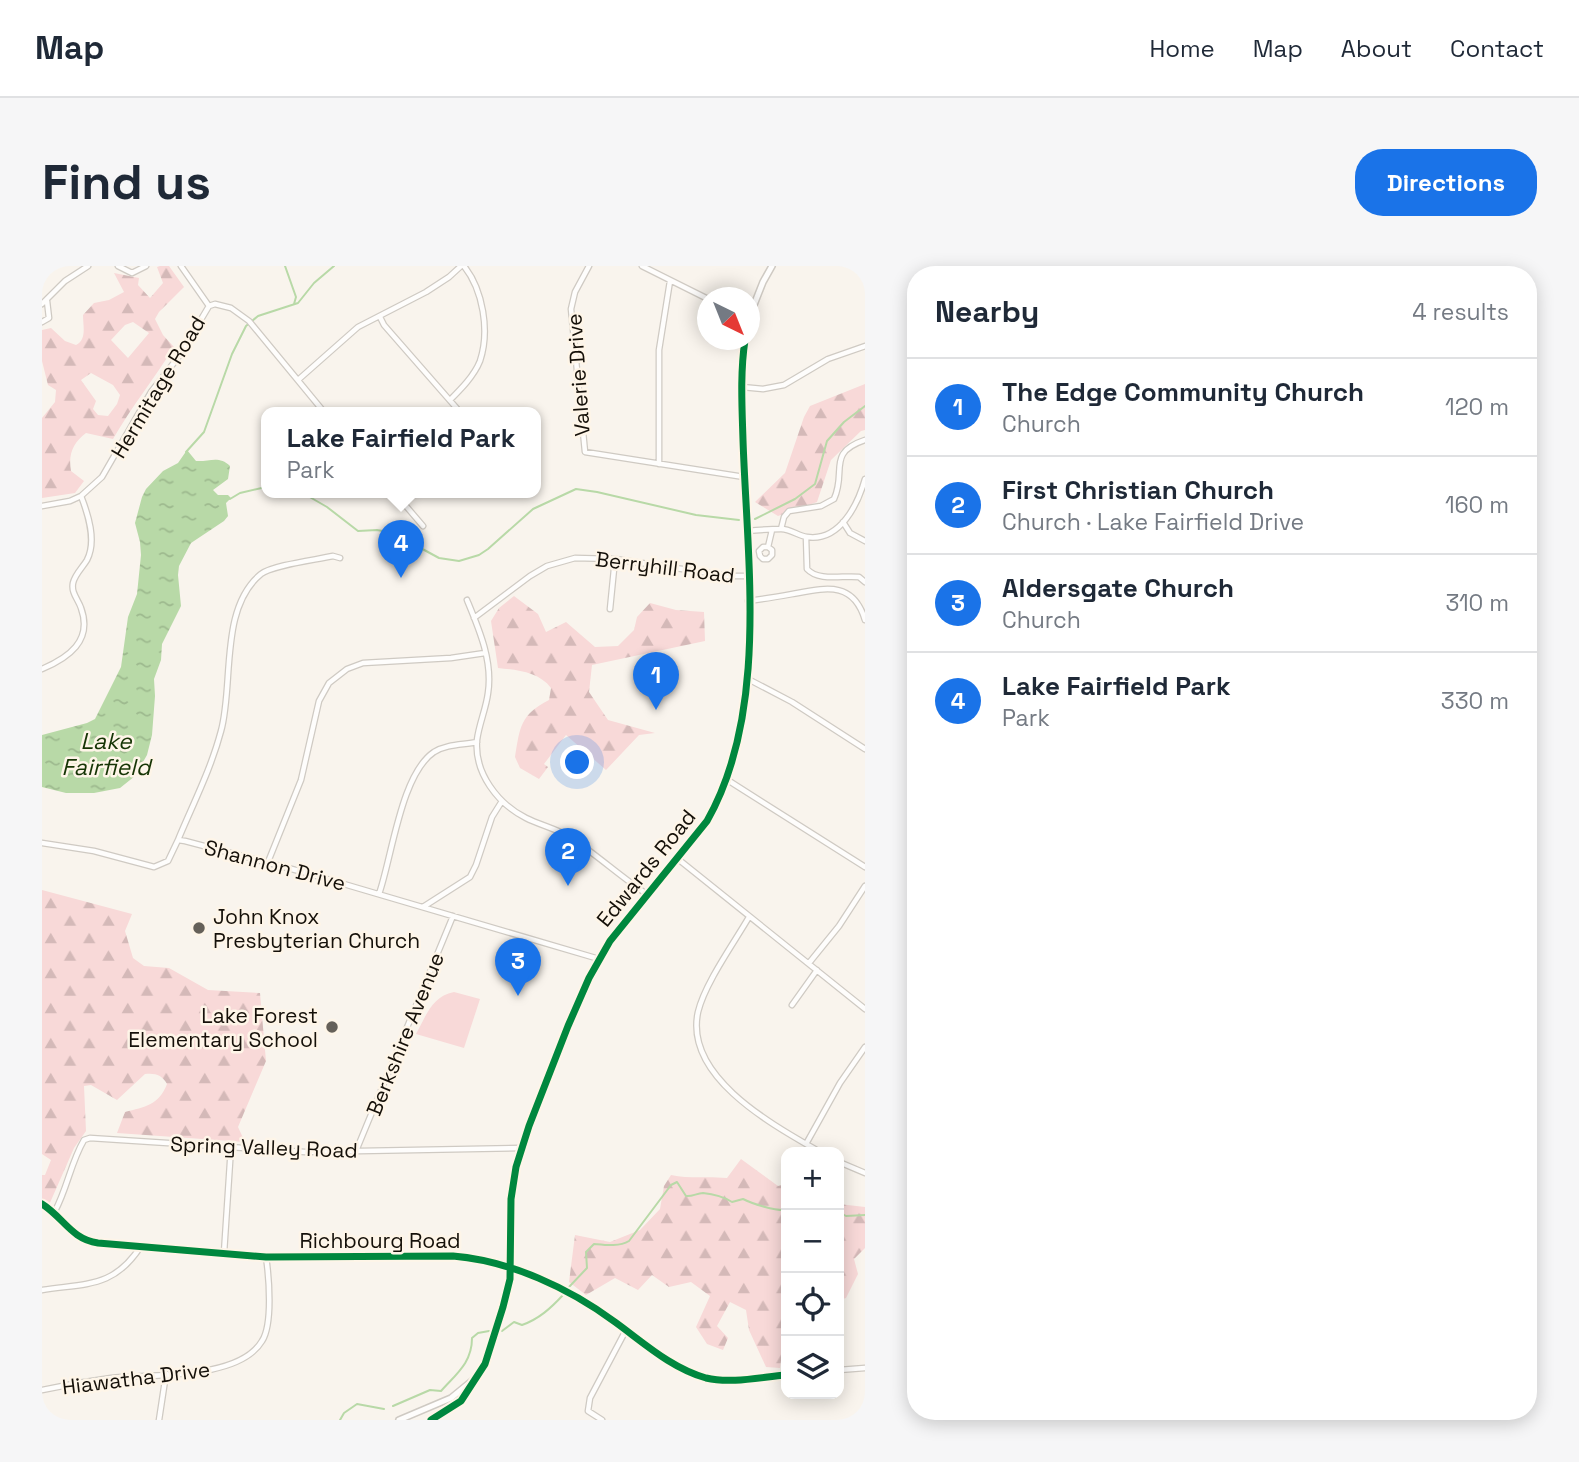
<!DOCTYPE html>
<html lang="en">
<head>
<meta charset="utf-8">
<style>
  :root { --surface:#fff; --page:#f6f6f7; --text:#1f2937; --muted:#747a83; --line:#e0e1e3; --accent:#1a73e8 }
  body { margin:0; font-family:"Space Grotesk",sans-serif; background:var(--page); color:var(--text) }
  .controls { position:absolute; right:21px; bottom:21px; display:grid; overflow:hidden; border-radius:14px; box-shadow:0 4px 18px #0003 }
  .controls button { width:63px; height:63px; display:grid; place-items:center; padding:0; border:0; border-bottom:2px solid var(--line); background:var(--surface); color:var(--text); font:35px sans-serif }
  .compass { position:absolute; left:655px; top:21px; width:63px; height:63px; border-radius:50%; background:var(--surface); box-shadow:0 4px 18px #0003; rotate:137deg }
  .you { position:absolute; left:536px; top:497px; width:24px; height:24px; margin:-18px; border:5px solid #fff; border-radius:50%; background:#1a73e8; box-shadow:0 0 0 10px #1a73e833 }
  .badge { display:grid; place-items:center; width:46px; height:46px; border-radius:50%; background:var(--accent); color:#fff; font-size:23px; font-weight:700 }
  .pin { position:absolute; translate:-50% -58px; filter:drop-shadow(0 2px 4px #0008) }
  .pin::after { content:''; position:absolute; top:37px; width:24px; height:21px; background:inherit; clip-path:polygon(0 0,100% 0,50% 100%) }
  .popup { position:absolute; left:219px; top:141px; width:280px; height:91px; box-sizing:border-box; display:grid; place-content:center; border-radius:14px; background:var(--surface); filter:drop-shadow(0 2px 5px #0005); font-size:23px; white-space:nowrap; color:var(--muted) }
  .popup b { font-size:26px; color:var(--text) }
  .popup::after { content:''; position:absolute; left:50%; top:100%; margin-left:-14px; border:14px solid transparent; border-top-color:var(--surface) }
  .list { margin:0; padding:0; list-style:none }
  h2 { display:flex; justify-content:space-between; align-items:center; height:91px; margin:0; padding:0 28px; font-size:30px }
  h2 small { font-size:23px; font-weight:400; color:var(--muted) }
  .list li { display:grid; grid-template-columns:46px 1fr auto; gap:21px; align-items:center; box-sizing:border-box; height:98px; padding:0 28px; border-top:2px solid var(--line) }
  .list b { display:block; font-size:26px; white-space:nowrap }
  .list p { margin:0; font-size:23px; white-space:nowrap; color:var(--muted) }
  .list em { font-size:23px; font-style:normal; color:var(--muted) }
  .icon { flex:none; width:38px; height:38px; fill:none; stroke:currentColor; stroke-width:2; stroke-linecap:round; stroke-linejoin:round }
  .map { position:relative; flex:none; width:823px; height:1154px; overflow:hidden; border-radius:28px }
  header { display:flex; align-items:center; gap:42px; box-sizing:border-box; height:98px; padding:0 35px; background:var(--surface); border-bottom:2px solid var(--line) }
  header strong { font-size:33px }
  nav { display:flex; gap:38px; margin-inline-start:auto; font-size:24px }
  .intro { display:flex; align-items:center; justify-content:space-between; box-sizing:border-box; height:168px; padding:0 42px }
  h1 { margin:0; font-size:49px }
  .button { padding:18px 32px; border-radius:28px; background:var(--accent); color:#fff; font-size:24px; font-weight:700 }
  main { display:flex; gap:42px; padding:0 42px }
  aside { flex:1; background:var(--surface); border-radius:28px; box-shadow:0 4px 18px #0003 }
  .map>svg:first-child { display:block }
</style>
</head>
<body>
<header>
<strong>Map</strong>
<nav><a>Home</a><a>Map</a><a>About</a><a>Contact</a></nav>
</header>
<div class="intro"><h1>Find us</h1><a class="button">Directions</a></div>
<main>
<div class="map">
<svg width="823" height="1154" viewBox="0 0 823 1154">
  <defs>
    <pattern id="forest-firs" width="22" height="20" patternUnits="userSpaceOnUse" patternTransform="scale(1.75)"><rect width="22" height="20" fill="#f8d9d8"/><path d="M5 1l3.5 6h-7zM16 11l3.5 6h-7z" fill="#d4b9b8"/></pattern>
    <pattern id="water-ripples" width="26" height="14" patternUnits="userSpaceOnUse" patternTransform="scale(1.75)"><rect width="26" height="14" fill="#b8d9a7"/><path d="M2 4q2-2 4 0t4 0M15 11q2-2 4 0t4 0" fill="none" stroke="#9db98e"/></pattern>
  </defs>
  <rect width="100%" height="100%" fill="#f9f4ed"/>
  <path fill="url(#forest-firs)" fill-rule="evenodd" d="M118,0H127L142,21L117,46L113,53L121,69L132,81C112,113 90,140 71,173L44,167C31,177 26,188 29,205L42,215L33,227L0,232V152L13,136L14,124L6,119L0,95V64L9,62L23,75L34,79C45,74 41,60 41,49L52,37L67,34L82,26L72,7L97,12L96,19L108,32L121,17L115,1ZM91,56L107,67L86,92L69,74L83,59ZM49,107L71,119L78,129L75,138L66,150L56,149L51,143L54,135L39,114Z
    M823,118V164L819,165L789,194L775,236L736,250L713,236L743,207L762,151L768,140Z
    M472,330L496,348L504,366L524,356L553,381L576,380L592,364L595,351L608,337L634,344L662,346L663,375L550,399L547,426L566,454L613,467L597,469L564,504L524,469L502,498L506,501L497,513L478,502L473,491C478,461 478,449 507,434L509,422C497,406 475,404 456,402L449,355L457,342Z
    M0,624L90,648L83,665L91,692L102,700L127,702L166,724L218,727L224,795L196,861L203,876L75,867L83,846C103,841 117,839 125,818C120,809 114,807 103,808L75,834L49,819L42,820L44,865L32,882L7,939L0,935V909H3L9,894L0,888Z
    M699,893L736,920L744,918V1057L738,1102L724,1101L707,1064L704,1044L688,1036L675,1060L686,1072L681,1084L665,1078L654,1061L668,1030L649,1016L627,1021L610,1009L596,1024L573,1012L544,1029L527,1016L533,969L568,976L598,964L618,943L622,920L629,909C648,913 665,910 685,912Z
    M797,938L823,941V982L812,993L816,1008L804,1032L797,1034Z"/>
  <path fill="#f8d9d8" d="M412,726L438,733L422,782L374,768C384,750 390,730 412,726Z"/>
  <path fill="url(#water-ripples)" d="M145,184L154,195C167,196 177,189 188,200L186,213L171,224L176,229H186L189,232L184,237L186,250L182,255L149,277L137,300L136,309L139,340L120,378L119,394L112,413L113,430L110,469L105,489L93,510L78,522L52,527H24L0,521V469L45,457L53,453L79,401L86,351L95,328L99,289L98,276L93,257L100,231L104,223L121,205L136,197Z"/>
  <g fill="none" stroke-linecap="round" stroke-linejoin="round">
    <path stroke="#b8d9a7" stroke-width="2" d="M243,0L254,31L252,38
      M144,186L162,166L190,88L204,60L216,50L256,37L272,17L292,0
      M259,226L285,241L316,265L335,264L351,267L397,292L417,295L437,289L446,283L491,243L534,223L555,226L654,249L697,254
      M188,233L198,227L224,221
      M713,253L753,233L773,218L785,175L802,156L823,140
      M797,946L804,950L823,949
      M527,1021L545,1002L544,986L552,978C563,979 577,981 587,975L629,919L635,916L644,930C650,931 655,927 661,927C671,928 682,931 690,936L701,933C711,938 733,945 744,944
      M460,1065L472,1056L480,1059C497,1053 509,1042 521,1029
      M351,1140L388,1124L399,1125C414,1108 430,1097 430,1072L436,1067L447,1065
      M298,1154L302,1147L315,1138L342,1143"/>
    <defs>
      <path id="minor" d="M76,0L90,7L104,0
        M139,0L167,40
        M547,0L533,26L529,43L543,186L702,211
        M600,0L666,33
        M0,38L23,15L46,0
        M338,51L342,59L418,146
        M0,56L7,52L5,35
        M256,114L316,61L384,26L407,11L419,0
        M700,121L721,123L742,119L786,93L823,80
        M408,134C419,123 432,110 438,95C448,65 441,24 422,0
        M617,198V84L628,15
        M352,226L381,260
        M0,240L28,235L39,230L60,211L109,126L138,89L167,40L173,38L189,42L207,55L282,146
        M801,256L808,267L823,275
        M739,263L742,251L747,245L779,240L792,233C805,205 784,187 823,174
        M705,265C716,264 728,263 739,263C749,263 756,270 765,271C798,276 816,238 823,213
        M764,271L765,303C777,316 801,309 817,311L823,316
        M726,281H721L717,285L718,290L721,293H726L730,289V284L726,281L730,264
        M425,334C437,363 451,395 446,427C444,443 437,458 435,474C432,507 456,538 484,552C498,559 515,563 528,571C555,589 579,611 606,629
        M706,335C723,333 739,330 756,327C787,321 812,317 823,354
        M568,343L573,293
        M432,352L488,310L505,300L533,292L573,293L687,310H705
        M0,403C26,392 51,375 39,342C36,333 29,327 31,317C33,308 41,301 45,294C55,275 46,248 39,230
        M706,413L750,436L823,483
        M684,513L823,601
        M136,574C151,538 169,503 179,465C192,419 177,342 219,308C231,299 273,294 291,290L298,292
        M0,577L52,585L112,601L126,595L136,574L143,575L261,606L557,693
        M636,593L823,743
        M226,596L259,514L277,435L287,417L305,403L321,397L409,392L443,387
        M337,628C350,591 359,508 392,486C405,478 421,479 435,476
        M381,641L428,611L434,599L450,551L460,535
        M707,651C692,677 663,717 656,746C642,811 731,859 778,886
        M767,697L797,660L823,620
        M750,739L775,704
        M764,878L798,817L823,781
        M314,885L411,650
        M797,896L823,907
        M0,938C21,951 29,973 56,977L224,991L411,990C469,995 527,1022 573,1056C602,1077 629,1102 664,1112C689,1118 719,1111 744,1109
        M13,945C25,923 29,896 42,874L48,872L263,886L480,882
        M182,987L189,881
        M0,1024C45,1017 72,1022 99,980
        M797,1104L823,1102
        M0,1124C23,1119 46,1115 69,1112C109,1108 197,1114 220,1075C231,1058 227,1011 224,991
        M117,1154L124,1108
        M560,1154L546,1145L548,1132L584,1064"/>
      <path id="tertiary" d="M708,49L721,16L730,0
        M357,1154L409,1132L431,1114
        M389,1154L419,1135L443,1098L461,1041L468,1013L469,933L474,901L487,860L526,760L547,712L568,675L665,555C727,446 705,295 701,174C700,141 698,107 703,74"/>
    </defs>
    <use href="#minor" stroke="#cfcac3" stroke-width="7"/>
    <use href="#tertiary" stroke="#cfcac3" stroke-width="8"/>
    <use href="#minor" stroke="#fefdfc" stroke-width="4.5"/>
    <use href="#tertiary" stroke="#fefdfc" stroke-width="5"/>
    <defs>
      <path id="cycleway" d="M0,938C21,951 29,973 56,977L224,991L411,990C469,995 527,1022 573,1056C602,1077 629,1102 664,1112C689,1118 719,1111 744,1109
        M389,1154L419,1135L443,1098L461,1041L468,1013L469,933L474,901L487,860L526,760L547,712L568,675L665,555C727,446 705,295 701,174C700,141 698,107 703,74"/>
    </defs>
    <use href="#cycleway" stroke="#fef5e8" stroke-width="11"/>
    <use href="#cycleway" stroke="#00873e" stroke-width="7"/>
  </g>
  <g fill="#656059" stroke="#fef5e8" stroke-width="2.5">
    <circle cx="157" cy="662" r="7"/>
    <circle cx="290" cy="761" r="7"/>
  </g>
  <g text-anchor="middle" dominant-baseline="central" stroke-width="5" stroke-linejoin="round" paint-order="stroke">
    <g font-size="21" fill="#151009" stroke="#fef5e8">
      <text transform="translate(536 109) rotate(-94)">Valerie Drive</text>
      <text transform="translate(116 121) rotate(-59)">Hermitage Road</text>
      <text transform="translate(623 301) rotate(7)">Berryhill Road</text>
      <text transform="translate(233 599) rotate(15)">Shannon Drive</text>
      <text transform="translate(604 602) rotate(-51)">Edwards Road</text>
      <text transform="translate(363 768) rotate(-68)">Berkshire Avenue</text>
      <text transform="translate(222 881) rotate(2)">Spring Valley Road</text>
      <text x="338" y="974">Richbourg Road</text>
      <text transform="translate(94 1112) rotate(-7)">Hiawatha Drive</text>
    </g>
    <g font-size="21" fill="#151009" stroke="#fef5e8" text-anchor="start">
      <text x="171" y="650">John Knox<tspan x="171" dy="24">Presbyterian Church</tspan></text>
      <text x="276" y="749" text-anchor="end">Lake Forest<tspan x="276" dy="24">Elementary School</tspan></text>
    </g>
    <g font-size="23" font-style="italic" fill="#163505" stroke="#fef5e8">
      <text x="64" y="475">Lake<tspan x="64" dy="26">Fairfield</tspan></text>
    </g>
  </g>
</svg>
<div class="controls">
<button>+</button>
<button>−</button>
<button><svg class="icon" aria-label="locate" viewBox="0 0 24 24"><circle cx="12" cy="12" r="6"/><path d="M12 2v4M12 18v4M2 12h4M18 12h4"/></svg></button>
<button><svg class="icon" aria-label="layers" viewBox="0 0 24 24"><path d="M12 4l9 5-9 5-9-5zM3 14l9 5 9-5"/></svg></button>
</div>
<svg class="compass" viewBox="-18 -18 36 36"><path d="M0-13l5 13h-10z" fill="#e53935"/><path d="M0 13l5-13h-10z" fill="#747a83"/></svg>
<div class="you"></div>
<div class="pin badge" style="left:614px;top:444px">1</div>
<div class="pin badge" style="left:526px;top:620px">2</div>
<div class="pin badge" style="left:476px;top:730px">3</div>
<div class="pin badge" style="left:359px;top:312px">4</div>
<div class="popup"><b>Lake Fairfield Park</b>Park</div>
</div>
<aside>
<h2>Nearby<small>4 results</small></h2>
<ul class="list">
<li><span class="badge">1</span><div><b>The Edge Community Church</b><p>Church</p></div><em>120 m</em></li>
<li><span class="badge">2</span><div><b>First Christian Church</b><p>Church · Lake Fairfield Drive</p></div><em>160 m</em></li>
<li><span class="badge">3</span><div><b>Aldersgate Church</b><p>Church</p></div><em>310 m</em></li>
<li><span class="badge">4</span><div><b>Lake Fairfield Park</b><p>Park</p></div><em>330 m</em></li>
</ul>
</aside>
</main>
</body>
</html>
